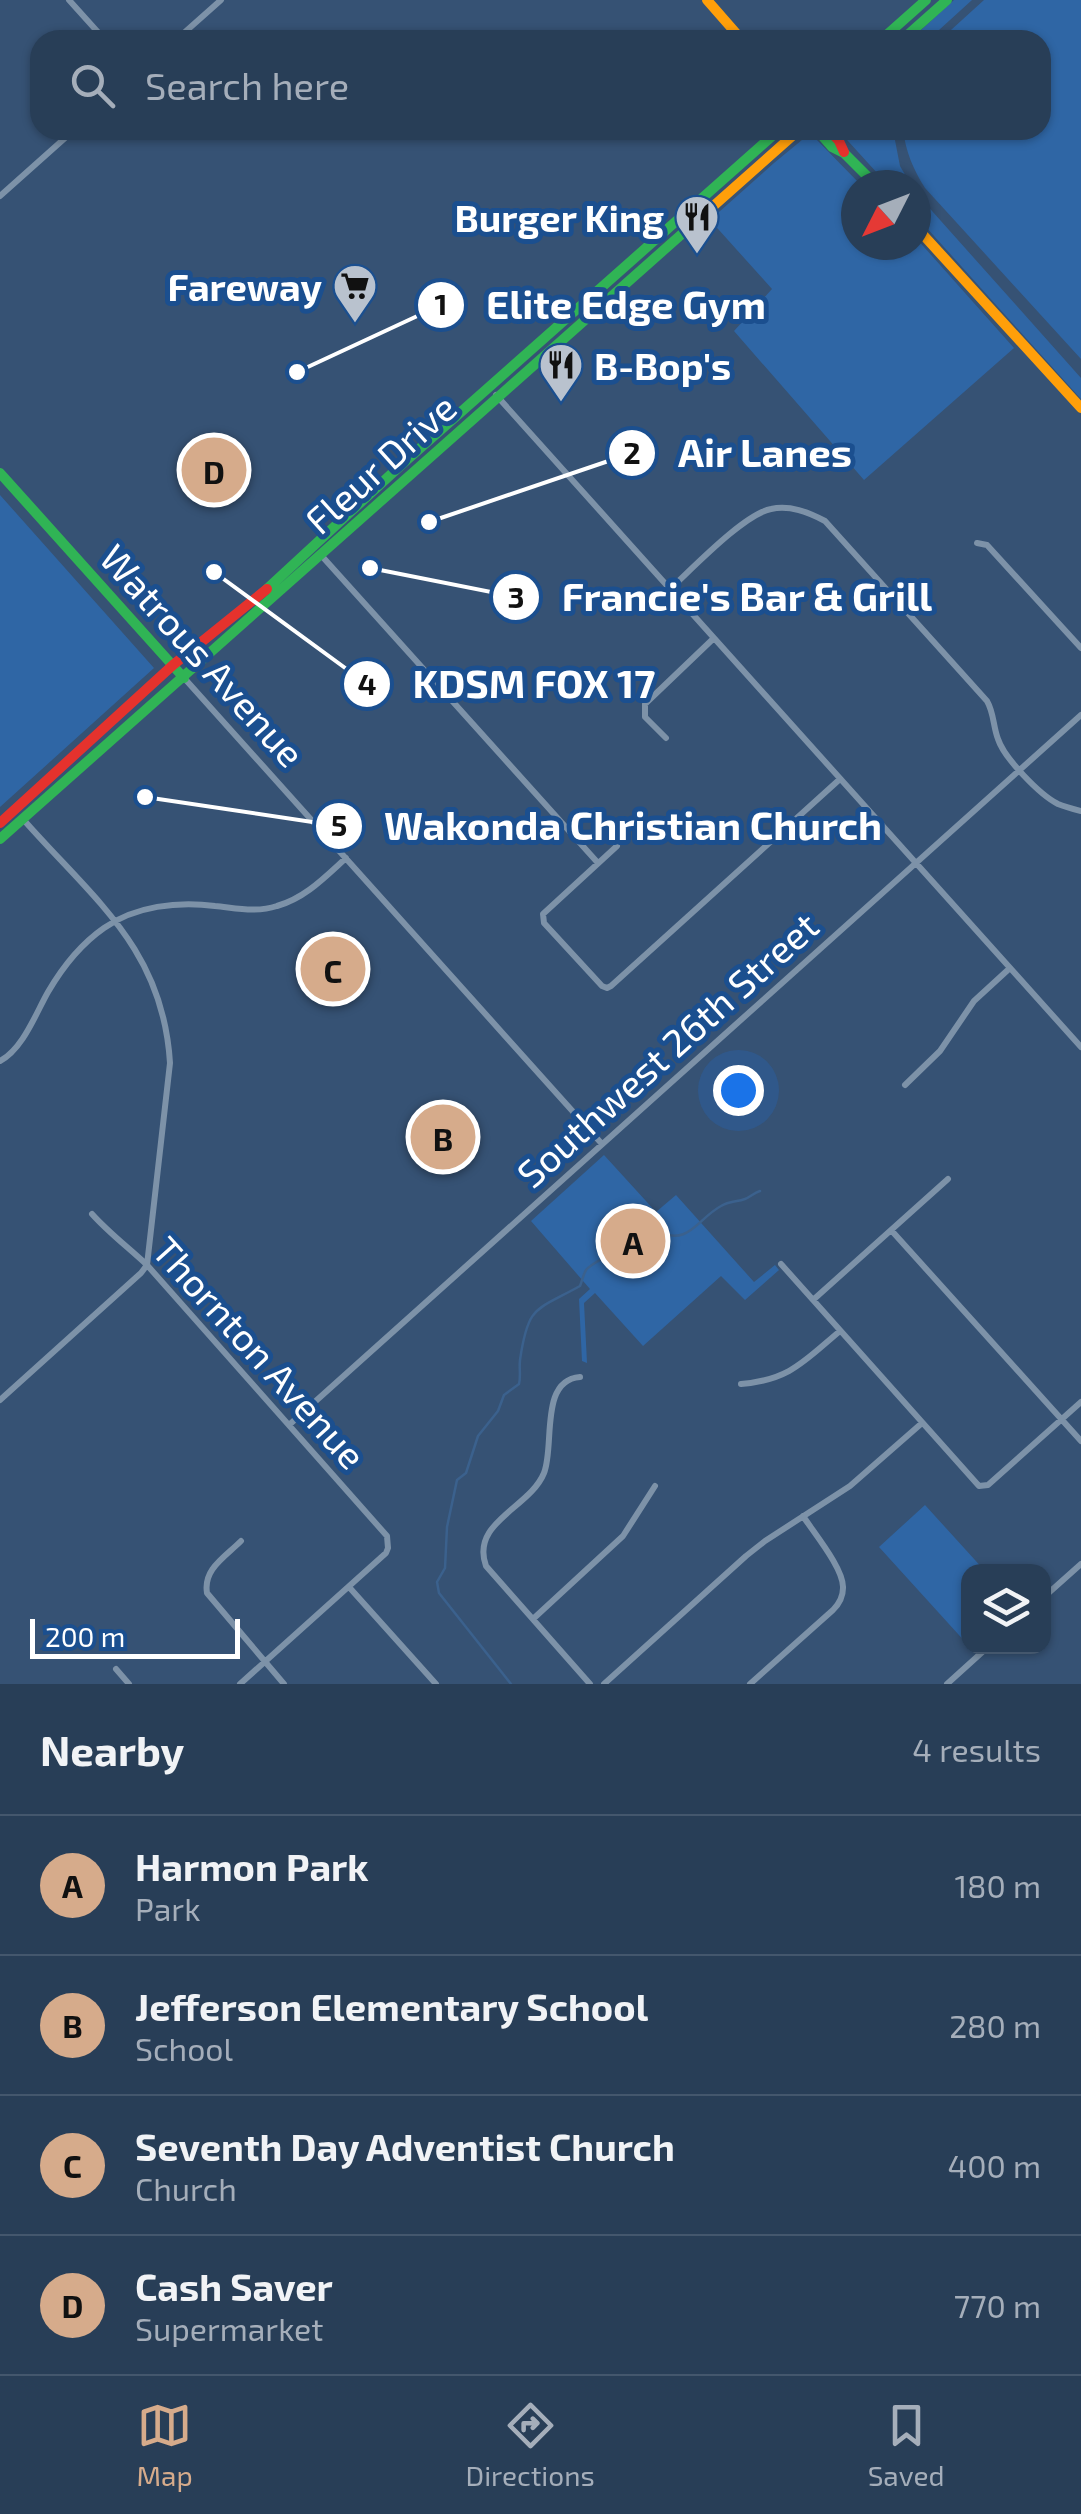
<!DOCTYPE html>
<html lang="en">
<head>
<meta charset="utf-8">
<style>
  :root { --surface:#283e57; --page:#344961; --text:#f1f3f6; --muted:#a5aeba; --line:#44576d; --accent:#d6ab8b }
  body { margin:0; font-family:"Exo 2",sans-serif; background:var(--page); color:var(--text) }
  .controls { position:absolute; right:30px; bottom:30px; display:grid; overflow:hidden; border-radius:20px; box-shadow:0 2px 8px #0004 }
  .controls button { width:90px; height:90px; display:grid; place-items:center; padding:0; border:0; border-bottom:2px solid var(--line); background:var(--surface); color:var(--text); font:50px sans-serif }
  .compass { position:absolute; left:841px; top:170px; width:90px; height:90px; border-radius:50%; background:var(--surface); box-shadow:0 2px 8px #0004; rotate:228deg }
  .scale { position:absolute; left:30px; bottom:25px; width:210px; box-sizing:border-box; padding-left:10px; border:5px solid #fff; border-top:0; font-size:28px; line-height:35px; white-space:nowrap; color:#fff; -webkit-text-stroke:8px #1b4f8f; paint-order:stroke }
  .you { position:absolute; left:738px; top:1090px; width:35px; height:35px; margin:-25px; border:8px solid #fff; border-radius:50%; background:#1a73e8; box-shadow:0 0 0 15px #1a73e833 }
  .badge { display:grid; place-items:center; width:65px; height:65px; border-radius:50%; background:var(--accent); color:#111; font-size:32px; font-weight:700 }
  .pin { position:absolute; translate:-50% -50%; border:5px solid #fff; box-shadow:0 2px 10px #0006 }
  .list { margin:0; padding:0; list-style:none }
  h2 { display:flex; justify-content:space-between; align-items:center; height:130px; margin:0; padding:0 40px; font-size:42px }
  h2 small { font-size:32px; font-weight:400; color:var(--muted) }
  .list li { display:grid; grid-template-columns:65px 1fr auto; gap:30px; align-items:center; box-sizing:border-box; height:140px; padding:0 40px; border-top:2px solid var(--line) }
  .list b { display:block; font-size:38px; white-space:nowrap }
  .list p { margin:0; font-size:32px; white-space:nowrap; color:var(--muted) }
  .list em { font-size:32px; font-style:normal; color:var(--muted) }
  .icon { flex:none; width:55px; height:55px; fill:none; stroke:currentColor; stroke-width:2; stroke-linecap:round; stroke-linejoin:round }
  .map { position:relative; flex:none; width:1081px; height:1684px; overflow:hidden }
  .search { position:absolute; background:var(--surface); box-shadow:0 2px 8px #0004; left:30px; right:30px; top:30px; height:110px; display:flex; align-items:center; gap:25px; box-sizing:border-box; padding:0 35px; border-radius:30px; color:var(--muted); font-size:38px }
  .sheet { height:690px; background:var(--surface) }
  nav { display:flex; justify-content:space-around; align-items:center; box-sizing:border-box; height:140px; border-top:2px solid var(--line); background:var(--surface); font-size:28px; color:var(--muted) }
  nav a { display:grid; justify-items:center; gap:5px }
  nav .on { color:var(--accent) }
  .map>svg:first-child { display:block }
</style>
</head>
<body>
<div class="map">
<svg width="1081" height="1684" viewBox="0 0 1081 1684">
  <rect width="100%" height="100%" fill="#365274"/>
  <path fill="#2f66a5" d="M954,0H972L928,40H910Z
    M984,0H1081V359L925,188C913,169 906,152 903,130H1041V40H940Z
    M838,130H893L900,166L911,185H888Z
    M808,135L815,138L861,185H856V245H916V238L1014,348L864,480L734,331L772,289L710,220L774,163Z
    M916,193L1081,378V399L916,216Z
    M0,495L154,668L0,807Z
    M604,1155L656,1212L676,1195L754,1282L775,1265L779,1270L745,1300L721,1276L643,1346L595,1293L584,1303L587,1363L582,1361L579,1299L590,1289L531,1221Z
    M925,1505L985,1571L968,1572V1645L879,1547Z"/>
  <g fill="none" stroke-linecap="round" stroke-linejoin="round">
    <path stroke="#3b618d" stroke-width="2.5" d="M511,1684L439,1593L437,1582L445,1568L447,1527L457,1480L466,1473L478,1436L498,1411L504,1395L519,1384C521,1376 519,1369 520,1360C528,1305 535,1311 580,1286C582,1281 583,1275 586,1270C595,1259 641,1240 657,1231C689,1247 697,1219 721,1206C729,1201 737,1202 745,1199C750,1197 754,1193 760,1191"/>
    <path stroke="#7d92a8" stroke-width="6" d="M69,0L105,40
      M176,40L221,0
      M0,196L74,130
      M496,395L1081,1047
      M977,543L987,545L1081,648
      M320,554L598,863
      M670,589C692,569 744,514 771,509C790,505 808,512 825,521L987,701C994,713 993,726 998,739C1004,758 1040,795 1058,804C1065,807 1073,809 1081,811
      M185,679L602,1144
      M666,738L645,717V704L714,638
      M617,846L543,914L544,923L602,986L607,988L611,986L840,779
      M0,1061C23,1049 36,1013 48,992C62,968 81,944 104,928C135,906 178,901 215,906C236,908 256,913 277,906C305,898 324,878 346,858
      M905,1085L940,1051L974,1001L1010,968
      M92,1214C109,1233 129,1248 147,1265L387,1536L388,1548L386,1553L240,1684
      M891,1230L1081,1441
      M781,1264L979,1486L988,1485L1081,1402
      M813,1300L948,1179
      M580,1377C539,1380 555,1446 544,1473C530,1508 470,1522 486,1566L590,1684
      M741,1384C790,1380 804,1361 840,1331
      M0,1400L141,1273L147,1265L170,1063C163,948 93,899 22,818
      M289,1425L1081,715
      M241,1541C225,1557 203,1569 207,1593L284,1684
      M349,1587L436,1684
      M1044,1597L1081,1564
      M533,1619L623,1536L655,1486
      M116,1669L129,1684
      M604,1684L746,1556L765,1541L850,1486L922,1423
      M750,1684L833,1610C839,1604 843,1597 843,1588C844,1569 814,1533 803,1516
      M947,1684L989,1646"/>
    <path stroke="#30b455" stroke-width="10" d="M881,40L926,0
      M902,40L947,0
      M817,130L832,147L844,153L876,185
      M0,473L184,678
      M267,589L400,466L779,130
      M0,839L692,225"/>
    <path stroke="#ff9f0a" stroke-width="10" d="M707,0L742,40
      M692,225L799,130
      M916,227L1081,408"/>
    <path stroke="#e5322d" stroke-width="10" d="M829,130L839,141L844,152
      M0,823L173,665L267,589"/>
  </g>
  <defs>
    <symbol id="restaurant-pin" viewBox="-11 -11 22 30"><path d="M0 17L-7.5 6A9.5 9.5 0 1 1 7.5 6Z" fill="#b9c2ce" stroke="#1b4f8f"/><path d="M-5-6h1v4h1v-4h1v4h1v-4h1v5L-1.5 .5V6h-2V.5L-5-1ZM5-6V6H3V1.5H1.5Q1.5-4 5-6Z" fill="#111"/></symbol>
    <symbol id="supermarket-pin" viewBox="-11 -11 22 30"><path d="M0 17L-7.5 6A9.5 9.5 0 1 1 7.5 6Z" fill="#b9c2ce" stroke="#1b4f8f"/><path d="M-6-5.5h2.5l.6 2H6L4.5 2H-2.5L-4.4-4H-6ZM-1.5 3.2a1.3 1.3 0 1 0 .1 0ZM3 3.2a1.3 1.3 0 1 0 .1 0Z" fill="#111"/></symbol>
  </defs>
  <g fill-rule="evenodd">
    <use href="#restaurant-pin" x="672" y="192" width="50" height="68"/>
    <use href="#supermarket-pin" x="330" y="261" width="50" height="68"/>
    <use href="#restaurant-pin" x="536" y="340" width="50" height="68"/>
  </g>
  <g text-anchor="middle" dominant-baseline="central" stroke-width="10" stroke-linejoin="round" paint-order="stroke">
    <g font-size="38" font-weight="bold" fill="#fff" stroke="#1b4f8f" text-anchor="end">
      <text x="664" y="217">Burger King</text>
      <text x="322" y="286">Fareway</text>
      <text x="594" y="365" text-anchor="start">B-Bop's</text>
    </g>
    <g font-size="38" fill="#fff" stroke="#1b4f8f">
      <text transform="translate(380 463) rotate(-42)">Fleur Drive</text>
      <text transform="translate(203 655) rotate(48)">Watrous Avenue</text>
      <text transform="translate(667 1049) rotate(-42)">Southwest 26th Street</text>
      <text transform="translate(260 1352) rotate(48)">Thornton Avenue</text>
    </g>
  </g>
  <path fill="none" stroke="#fff" stroke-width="4" d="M297 372L441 305M429 522L632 453M370 568L516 597M214 572L367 684M145 797L339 826"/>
  <g fill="#fff" stroke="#1b4f8f" stroke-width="4">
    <circle cx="297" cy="372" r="10"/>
    <circle cx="429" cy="522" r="10"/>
    <circle cx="370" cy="568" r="10"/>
    <circle cx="214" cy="572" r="10"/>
    <circle cx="145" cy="797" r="10"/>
    <circle cx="441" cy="305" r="25"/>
    <circle cx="632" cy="453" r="25"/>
    <circle cx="516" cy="597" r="25"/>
    <circle cx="367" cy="684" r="25"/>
    <circle cx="339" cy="826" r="25"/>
  </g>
  <g font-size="30" text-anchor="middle" font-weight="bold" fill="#111">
    <text x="441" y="315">1</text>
    <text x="632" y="464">2</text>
    <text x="516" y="608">3</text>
    <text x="367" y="695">4</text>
    <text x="339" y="836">5</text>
  </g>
  <g font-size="40" text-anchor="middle" font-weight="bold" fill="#fff" stroke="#1b4f8f" stroke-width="10" stroke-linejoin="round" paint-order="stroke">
    <text x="626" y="319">Elite Edge Gym</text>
    <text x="765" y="467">Air Lanes</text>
    <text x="747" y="611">Francie's Bar &amp; Grill</text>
    <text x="534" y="698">KDSM FOX 17</text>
    <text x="633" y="840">Wakonda Christian Church</text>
  </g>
</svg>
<div class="controls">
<button><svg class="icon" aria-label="layers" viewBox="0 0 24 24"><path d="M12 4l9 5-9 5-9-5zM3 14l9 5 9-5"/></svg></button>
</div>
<svg class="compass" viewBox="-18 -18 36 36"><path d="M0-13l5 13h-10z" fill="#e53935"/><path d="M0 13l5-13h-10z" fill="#a5aeba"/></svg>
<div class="scale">200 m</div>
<div class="you"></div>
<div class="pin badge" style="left:633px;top:1241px">A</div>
<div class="pin badge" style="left:443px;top:1137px">B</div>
<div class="pin badge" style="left:333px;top:969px">C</div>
<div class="pin badge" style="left:214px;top:470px">D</div>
<div class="search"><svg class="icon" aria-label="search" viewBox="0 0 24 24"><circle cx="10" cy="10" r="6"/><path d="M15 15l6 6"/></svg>Search here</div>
</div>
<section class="sheet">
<h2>Nearby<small>4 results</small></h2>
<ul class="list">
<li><span class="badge">A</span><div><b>Harmon Park</b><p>Park</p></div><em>180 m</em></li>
<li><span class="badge">B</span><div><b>Jefferson Elementary School</b><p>School</p></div><em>280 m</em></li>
<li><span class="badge">C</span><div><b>Seventh Day Adventist Church</b><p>Church</p></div><em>400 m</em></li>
<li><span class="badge">D</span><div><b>Cash Saver</b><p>Supermarket</p></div><em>770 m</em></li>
</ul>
</section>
<nav>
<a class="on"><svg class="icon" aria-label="map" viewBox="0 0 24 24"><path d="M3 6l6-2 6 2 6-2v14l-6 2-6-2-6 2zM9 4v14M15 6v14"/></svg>Map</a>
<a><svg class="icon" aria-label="directions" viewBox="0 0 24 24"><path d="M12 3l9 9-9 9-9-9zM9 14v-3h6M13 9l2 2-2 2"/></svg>Directions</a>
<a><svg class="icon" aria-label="saved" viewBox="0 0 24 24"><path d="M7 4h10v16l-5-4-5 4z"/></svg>Saved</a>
</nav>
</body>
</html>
